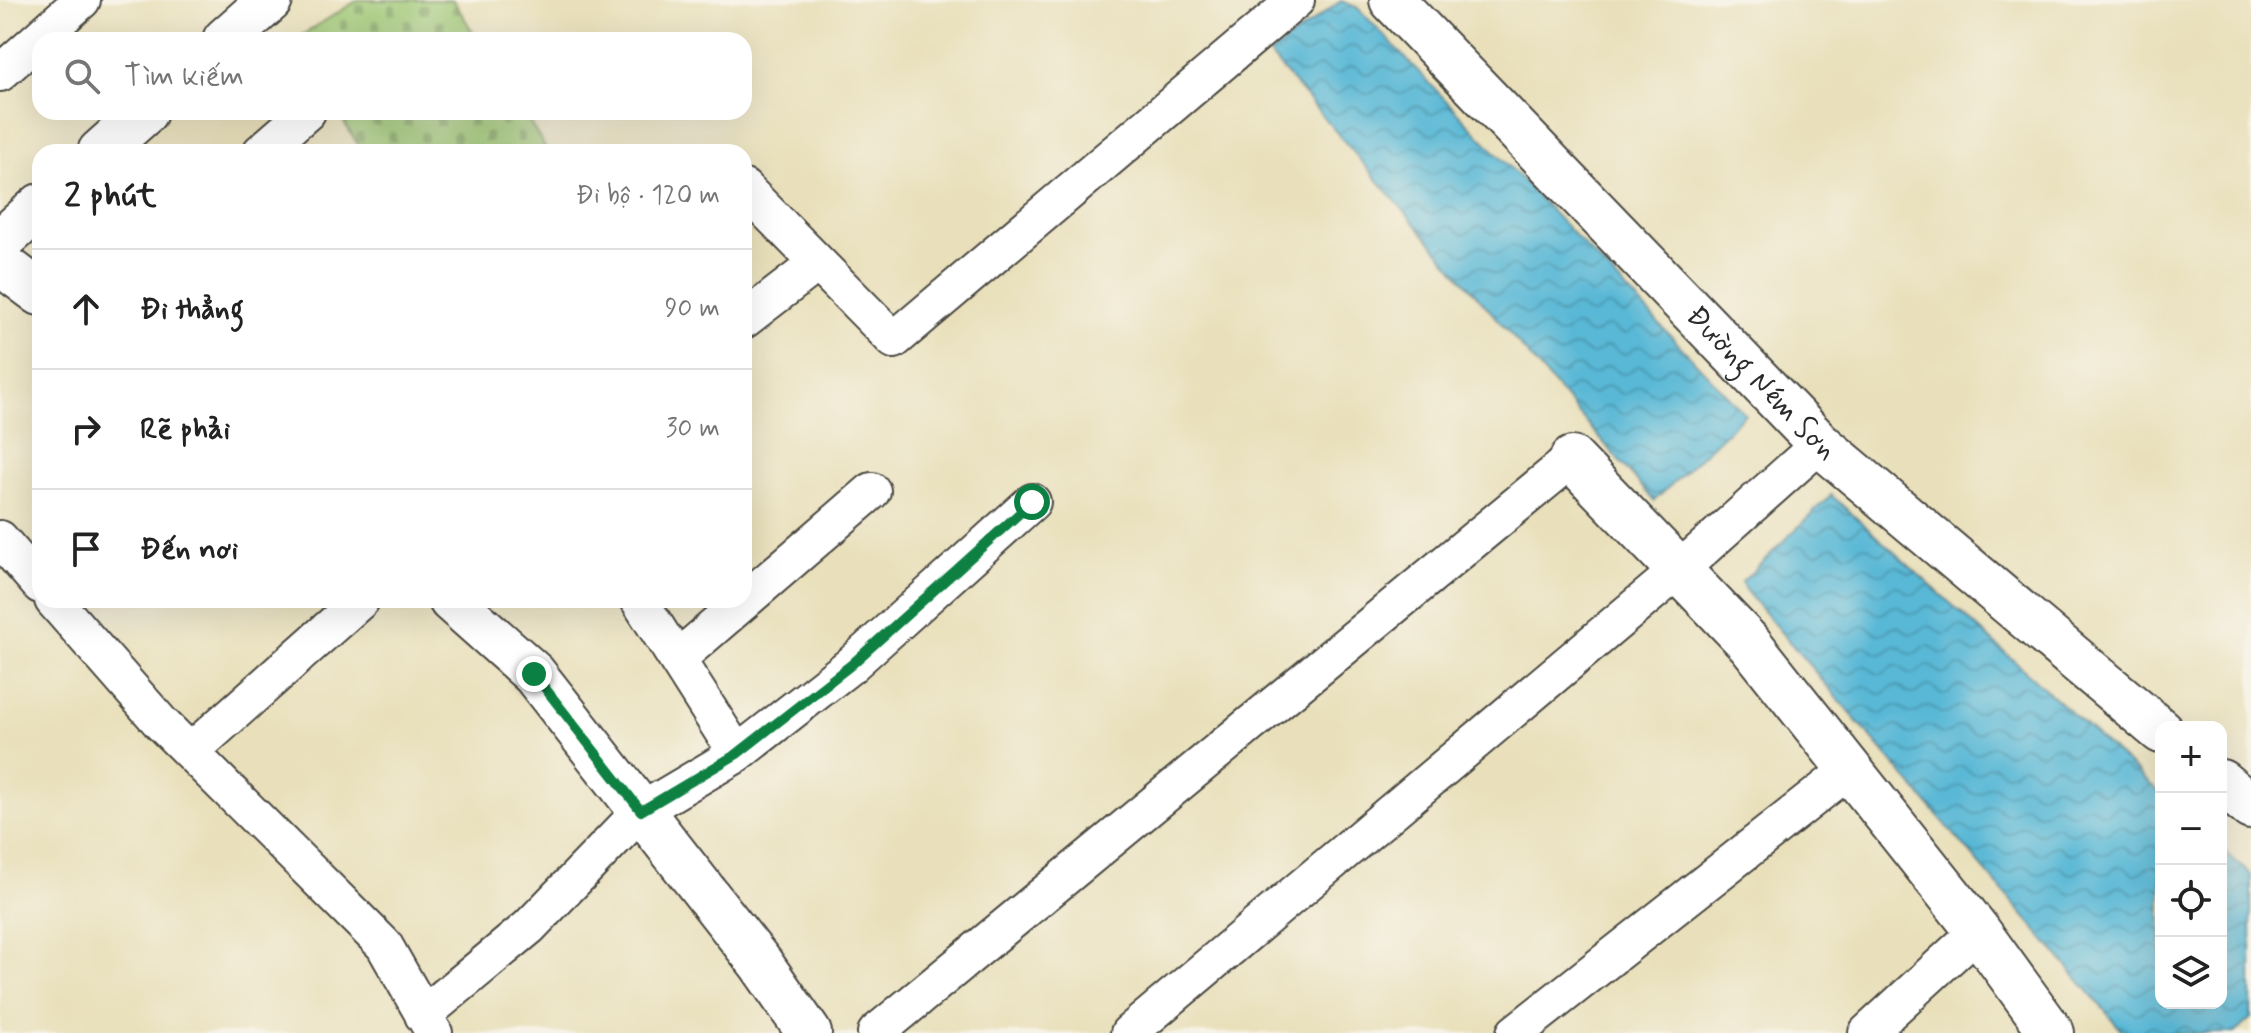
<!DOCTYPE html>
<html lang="vi">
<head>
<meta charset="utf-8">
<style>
  :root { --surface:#fff; --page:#f6f6f6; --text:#222; --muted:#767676; --line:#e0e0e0 }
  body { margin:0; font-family:Mynerve,sans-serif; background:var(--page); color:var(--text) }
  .controls { position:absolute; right:24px; bottom:24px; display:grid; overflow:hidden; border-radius:16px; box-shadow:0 8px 32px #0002 }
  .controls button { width:72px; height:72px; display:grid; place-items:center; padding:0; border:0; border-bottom:2px solid var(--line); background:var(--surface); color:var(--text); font:40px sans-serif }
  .stop { position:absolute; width:24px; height:24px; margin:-18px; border:6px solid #0b8043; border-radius:50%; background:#fff }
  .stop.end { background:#0b8043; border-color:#fff; box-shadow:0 2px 8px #0008 }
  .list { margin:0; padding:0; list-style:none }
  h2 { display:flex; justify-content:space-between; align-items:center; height:104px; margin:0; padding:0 32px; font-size:34px }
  h2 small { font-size:26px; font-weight:400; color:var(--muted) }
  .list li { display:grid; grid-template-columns:52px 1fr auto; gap:24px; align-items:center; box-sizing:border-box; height:120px; padding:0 32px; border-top:2px solid var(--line) }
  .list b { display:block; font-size:30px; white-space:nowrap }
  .list em { font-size:26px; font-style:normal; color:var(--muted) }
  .icon { flex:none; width:44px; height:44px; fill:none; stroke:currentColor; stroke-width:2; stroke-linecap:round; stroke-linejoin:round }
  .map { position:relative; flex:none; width:2251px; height:1033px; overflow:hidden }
  .search { position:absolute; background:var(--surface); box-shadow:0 8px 32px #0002; left:32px; top:32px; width:720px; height:88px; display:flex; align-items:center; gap:20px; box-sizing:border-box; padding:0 28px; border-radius:24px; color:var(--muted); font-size:30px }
  .panel { position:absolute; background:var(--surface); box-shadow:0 8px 32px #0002; left:32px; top:144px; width:720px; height:464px; border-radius:24px }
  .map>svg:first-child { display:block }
</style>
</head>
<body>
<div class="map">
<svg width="2251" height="1033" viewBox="0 0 2251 1033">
  <defs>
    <pattern id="cemetery-stones" width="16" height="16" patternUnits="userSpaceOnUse" patternTransform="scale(2)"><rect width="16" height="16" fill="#9cc672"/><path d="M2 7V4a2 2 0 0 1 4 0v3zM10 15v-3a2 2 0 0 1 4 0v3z" fill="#7fa15e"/></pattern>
    <pattern id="water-waves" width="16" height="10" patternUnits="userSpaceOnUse" patternTransform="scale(2)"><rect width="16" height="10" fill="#58b8d6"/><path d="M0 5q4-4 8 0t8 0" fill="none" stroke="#4996ae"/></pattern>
  </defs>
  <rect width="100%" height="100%" fill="#f7f3e8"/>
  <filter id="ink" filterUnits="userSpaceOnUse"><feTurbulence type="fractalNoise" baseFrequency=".0125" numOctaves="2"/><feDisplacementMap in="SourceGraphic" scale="16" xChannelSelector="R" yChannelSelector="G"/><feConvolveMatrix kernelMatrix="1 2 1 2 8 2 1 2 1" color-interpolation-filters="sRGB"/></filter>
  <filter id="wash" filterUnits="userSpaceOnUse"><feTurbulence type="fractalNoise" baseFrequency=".006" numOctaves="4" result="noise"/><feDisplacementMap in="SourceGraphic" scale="32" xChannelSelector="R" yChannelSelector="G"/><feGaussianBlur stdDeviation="1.8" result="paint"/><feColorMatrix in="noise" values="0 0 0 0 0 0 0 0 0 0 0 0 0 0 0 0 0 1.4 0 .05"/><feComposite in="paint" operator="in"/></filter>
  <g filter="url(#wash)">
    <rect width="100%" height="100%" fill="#e9e0bb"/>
    <path fill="url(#cemetery-stones)" stroke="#64784e" stroke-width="2" d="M358,0H453L478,40H294Z
      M337,112H523L548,152H363Z"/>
    <path fill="url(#water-waves)" stroke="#427280" stroke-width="2" d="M1341,1L1357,7L1745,414L1654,501L1269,54Z
      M1831,495L2161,794V1003H2221V848L2251,875V1018L2235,1033H2124L1745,590L1742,582Z"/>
  </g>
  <g filter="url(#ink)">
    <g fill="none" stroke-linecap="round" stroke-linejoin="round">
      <defs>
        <path id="minor" d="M0,73L82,0
          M261,152L307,112
          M744,188L894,340L1296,0
          M744,320L818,263
          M0,539L40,585
          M53,600L161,723L384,945L434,1033
          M677,659L872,491
          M190,752L361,600
          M737,754L851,665L1032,502
          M423,1015L529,927L641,811L737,754L639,600
          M876,1033L1572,459
          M1129,1033L1679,570L1820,444
          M1515,1033L1849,770
          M1867,1033L1978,931"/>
        <g id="tertiary">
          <path id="s1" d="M1392,0L1820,444L2161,731"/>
          <path d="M225,40L270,0"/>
          <path d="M100,152L145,112"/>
          <path d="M0,242L40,206"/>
          <path d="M0,263L40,293"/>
          <path d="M1572,459L1750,644L1978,931L2052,1033"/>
          <path d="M451,600L534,674L761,964L809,1033"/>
          <path d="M2221,782L2251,807"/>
        </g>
      </defs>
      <use href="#minor" stroke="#484641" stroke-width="40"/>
      <use href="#tertiary" stroke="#484641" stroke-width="48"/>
      <use href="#minor" stroke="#fff" stroke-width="36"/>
      <use href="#tertiary" stroke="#fff" stroke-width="44"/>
    </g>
  </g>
  <g fill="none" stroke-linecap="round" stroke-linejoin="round" filter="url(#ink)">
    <path stroke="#0b8043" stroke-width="10" d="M534,674L641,811L737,754L851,665L1032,502"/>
  </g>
  <g text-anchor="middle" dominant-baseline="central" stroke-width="8" stroke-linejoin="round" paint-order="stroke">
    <g font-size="30" fill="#2b2b2b" stroke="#f7f3e8">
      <text stroke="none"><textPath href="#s1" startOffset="532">Đường Ném Sơn</textPath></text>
    </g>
  </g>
</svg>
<div class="controls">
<button>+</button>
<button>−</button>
<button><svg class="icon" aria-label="locate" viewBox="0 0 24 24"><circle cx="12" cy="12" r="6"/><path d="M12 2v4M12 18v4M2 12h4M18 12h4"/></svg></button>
<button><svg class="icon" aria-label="layers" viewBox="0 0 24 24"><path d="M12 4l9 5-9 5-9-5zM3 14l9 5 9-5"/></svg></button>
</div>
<div class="stop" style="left:1032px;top:502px"></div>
<div class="stop end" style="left:534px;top:674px"></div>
<div class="search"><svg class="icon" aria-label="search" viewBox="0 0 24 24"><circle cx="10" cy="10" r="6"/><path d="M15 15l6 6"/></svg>Tìm kiếm</div>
<section class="panel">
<h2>2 phút<small>Đi bộ · 120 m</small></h2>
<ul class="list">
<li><svg class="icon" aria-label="ahead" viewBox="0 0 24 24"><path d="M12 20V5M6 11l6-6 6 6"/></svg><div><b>Đi thẳng</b></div><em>90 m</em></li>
<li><svg class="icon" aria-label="right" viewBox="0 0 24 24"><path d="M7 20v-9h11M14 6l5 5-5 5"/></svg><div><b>Rẽ phải</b></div><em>30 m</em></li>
<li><svg class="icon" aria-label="arrive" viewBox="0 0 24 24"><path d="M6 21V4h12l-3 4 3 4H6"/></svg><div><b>Đến nơi</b></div></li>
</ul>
</section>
</div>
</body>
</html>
